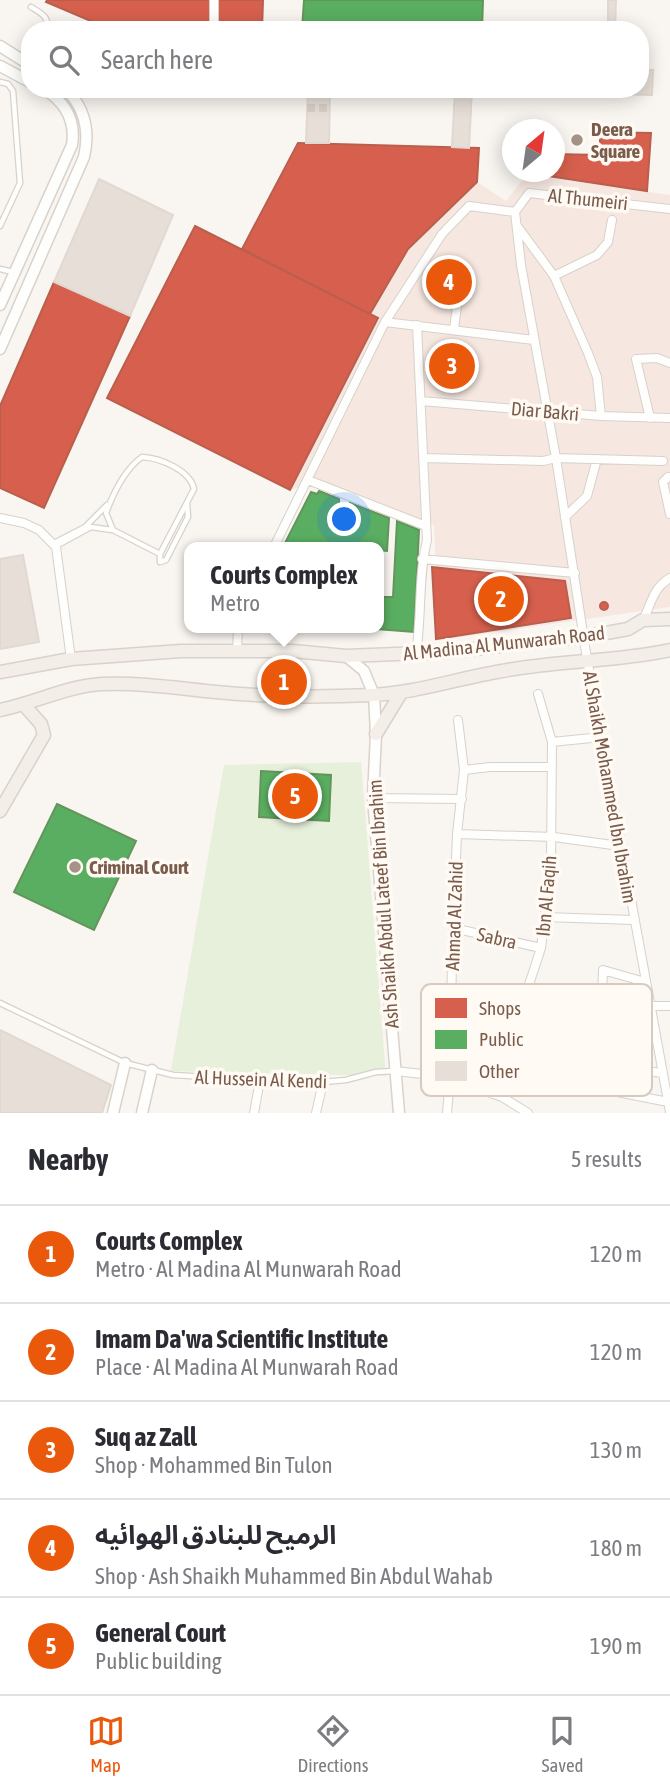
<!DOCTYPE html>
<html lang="en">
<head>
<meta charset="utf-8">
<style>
  :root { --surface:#fff; --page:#f2f2f3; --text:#2b2b33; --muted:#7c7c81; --line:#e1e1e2; --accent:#ea580c }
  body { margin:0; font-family:"Asap Condensed","Noto Sans Arabic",sans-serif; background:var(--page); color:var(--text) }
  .compass { position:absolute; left:502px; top:119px; width:63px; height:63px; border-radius:50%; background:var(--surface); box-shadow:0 4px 18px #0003; rotate:29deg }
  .you { position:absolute; left:345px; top:520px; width:24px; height:24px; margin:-18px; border:5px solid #fff; border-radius:50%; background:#1a73e8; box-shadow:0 0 0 10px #1a73e833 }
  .badge { display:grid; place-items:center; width:46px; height:46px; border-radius:50%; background:var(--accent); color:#fff; font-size:23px; font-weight:700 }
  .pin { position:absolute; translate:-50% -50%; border:4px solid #fff; box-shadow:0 2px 7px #0006 }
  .popup { position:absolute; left:184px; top:542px; width:200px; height:91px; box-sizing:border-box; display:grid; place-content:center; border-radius:14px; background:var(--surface); filter:drop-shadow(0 2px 5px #0005); font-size:23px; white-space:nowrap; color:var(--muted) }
  .popup b { font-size:26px; color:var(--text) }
  .popup::after { content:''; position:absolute; left:50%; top:100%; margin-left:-14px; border:14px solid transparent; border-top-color:var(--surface) }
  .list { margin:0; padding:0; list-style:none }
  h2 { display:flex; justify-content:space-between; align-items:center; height:91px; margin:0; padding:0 28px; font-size:30px }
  h2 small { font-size:23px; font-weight:400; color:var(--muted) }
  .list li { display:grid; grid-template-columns:46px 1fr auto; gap:21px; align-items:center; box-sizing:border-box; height:98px; padding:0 28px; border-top:2px solid var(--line) }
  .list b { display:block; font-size:26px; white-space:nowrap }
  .list p { margin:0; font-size:23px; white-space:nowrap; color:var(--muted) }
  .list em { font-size:23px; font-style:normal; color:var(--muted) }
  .icon { flex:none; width:38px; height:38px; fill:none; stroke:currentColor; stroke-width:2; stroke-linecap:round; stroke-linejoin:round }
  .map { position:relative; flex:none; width:670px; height:1113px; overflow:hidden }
  .search { position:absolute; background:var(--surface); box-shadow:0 4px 18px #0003; left:21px; right:21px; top:21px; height:77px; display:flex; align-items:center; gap:18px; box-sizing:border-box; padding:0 24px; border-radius:28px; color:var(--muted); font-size:26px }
  .sheet { height:581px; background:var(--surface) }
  nav { display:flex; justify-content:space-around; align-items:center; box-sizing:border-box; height:98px; border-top:2px solid var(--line); background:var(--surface); font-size:19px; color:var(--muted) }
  nav a { display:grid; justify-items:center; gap:4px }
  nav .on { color:var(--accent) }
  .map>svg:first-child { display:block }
</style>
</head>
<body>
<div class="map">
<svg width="670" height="1113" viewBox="0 0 670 1113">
  <rect width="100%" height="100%" fill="#f9f5f0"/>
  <path fill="#f6e8e1" d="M527,174L670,195V607L439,640L434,525L320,481L290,490L377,319L370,314L408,249L477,182L506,201Z"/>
  <path fill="#e7f0db" d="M361,762L386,1076L171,1071L224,765Z"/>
  <path fill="#d6604d" stroke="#ba5f4d" stroke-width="2" d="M47,0H263L262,30H112L46,2Z
    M600,132L651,133L647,191L522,172H554V154L600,155Z
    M298,143L479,148L477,182L408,249L370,314L242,249Z
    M195,226L378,318L290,490L107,398Z
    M54,282L130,316L44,508L0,488V406Z
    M432,567L565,581L571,618L436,639Z
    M600 606a4 4 0 1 1 8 0a4 4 0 1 1-8 0Z"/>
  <path fill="#5aae61" stroke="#64955b" stroke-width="2" d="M304,0H483L482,30H302Z
    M319,491L339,499V528L349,529L350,503L389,518L387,551L378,550V547H283L311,492L317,494Z
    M397,521L419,530L414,632L363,628H378V597H393Z
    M261,771L331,775L329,821L259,817Z
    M57,804L136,841L94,930L14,892Z"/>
  <path fill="#e6ded7" stroke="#e2d8d2" stroke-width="2" d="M608,0H616L615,30H608Z
    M644,70H653L652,95L607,94V89H640V79H642Z
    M308,89H330L329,143H306Z
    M455,89H472L469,148L452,147Z
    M99,179L173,215L130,316L54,282Z
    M23,555L39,642L0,649V559Z
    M0,1030L111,1085L102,1113H0Z"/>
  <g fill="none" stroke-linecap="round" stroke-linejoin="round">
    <path stroke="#d9cfc7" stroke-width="8" stroke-dasharray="8 4" stroke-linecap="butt" d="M307,108H330"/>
    <defs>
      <path id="lane" d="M31,7C41,13 50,17 47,30
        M0,82L8,84L13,91L20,183L0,226
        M0,269L13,272
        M52,544L85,527L107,505
        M56,546L91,527L112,530
        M160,554L194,489C190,470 160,458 142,457C125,469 113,494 106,513L113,530L160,554V562L166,560L188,517L187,504
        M0,1003L125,1063L173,1075L288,1082H323L346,1080L376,1072L395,1071"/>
      <path id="street" d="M214,30V0
        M515,212L521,265L556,458L587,659L670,1112
        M515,212L529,193L670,209
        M518,227L554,276L588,353L597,377L601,416
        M554,276L597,255L608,242L612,220
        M385,322L534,340
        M454,329L460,282
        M421,401L601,416L670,418
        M650,418L636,359L657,358L670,363
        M424,458L543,461L556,458L663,461
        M668,477L663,482L670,514
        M308,480L426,526
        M565,517L587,496L597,459
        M0,518L24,523L39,530L56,547L71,659
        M274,547L385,322L442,234L469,206L515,212
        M422,559L575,573
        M643,620C652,603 652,589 670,578
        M237,651L238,628
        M416,654C422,616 418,577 427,540L417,325
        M552,742L601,737
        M464,770L490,767H552
        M373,798L462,799
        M457,834L554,837L620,846
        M545,917L633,920
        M453,928L541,948
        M650,1006H670
        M507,1051L522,1056L662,1073
        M597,1064L598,1016L602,997L603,970L645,982
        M395,1071L450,1077L502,1097L528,1113
        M562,1081L668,1102
        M493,1094L541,948L551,864L552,742L538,694
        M254,1113L260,1080
        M316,1113L323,1082
        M447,1113L450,1077L452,958L457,834L464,770L458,720"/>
      <path id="secondary" d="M0,46L30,65
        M0,66L30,82
        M0,305L72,145C76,120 65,102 44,89
        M0,349L84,157C90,131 85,108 66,89
        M346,656L364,671L374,695L376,734L373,798L399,1113
        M113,1113L125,1063
        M142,1113L152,1070"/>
      <path id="primary" d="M0,672L71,659L181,651H293L346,656L446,652L584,637L628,629L643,620L670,619
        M0,710C35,703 67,686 102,684C149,682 193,691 240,694C283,697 328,697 372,695C416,693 459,678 502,671C558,660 615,662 670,650
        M376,734L401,693
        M0,811L44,735L41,724L24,705"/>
    </defs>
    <use href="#lane" stroke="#d7d1cb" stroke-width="7"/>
    <use href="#street" stroke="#d7d1cb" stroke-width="10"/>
    <use href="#secondary" stroke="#d9d2cb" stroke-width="13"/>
    <use href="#primary" stroke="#dad1cc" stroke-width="15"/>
    <use href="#lane" stroke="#fefefd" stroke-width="4.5"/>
    <use href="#street" stroke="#fefefd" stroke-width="8"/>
    <use href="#secondary" stroke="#fefefd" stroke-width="10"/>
    <use href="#primary" stroke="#f3eee8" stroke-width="12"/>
  </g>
  <g fill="#a69286" stroke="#fffaf3" stroke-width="2.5">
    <circle cx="577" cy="140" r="7"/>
    <circle cx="75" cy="867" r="7"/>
  </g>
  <g text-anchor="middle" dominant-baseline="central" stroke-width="7" stroke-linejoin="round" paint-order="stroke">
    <g font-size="19" font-weight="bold" fill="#7a5c4d" stroke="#fffaf3" text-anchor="start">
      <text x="591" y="129">Deera<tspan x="591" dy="22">Square</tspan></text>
      <text x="89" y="867">Criminal Court</text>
    </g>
    <g font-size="19" fill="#7a5c4d" stroke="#fffaf3">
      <text transform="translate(588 199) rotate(6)">Al Thumeiri</text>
      <text transform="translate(545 411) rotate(5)">Diar Bakri</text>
      <text transform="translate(504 643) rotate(-6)">Al Madina Al Munwarah Road</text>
      <text transform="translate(610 787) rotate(80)">Al Shaikh Mohammed Ibn Ibrahim</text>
      <text transform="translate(546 896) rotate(-85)">Ibn Al Faqih</text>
      <text transform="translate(383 904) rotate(-94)">Ash Shaikh Abdul Lateef Bin Ibrahim</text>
      <text transform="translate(454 916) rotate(-88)">Ahmad Al Zahid</text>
      <text transform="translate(497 938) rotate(13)">Sabra</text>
      <text transform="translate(261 1079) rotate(2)">Al Hussein Al Kendi</text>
    </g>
  </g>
  <rect x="421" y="984" width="231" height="112" rx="10" fill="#fffaf3" stroke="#d7cbc1" stroke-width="2"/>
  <rect x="435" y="998" width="32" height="20" fill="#d6604d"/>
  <rect x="435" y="1030" width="32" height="19" fill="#5aae61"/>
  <rect x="435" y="1061" width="32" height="20" fill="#e6ded7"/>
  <g font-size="19" fill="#7a5c4d">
    <text x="479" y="1015">Shops</text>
    <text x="479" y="1046">Public</text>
    <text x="479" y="1078">Other</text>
  </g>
</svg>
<svg class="compass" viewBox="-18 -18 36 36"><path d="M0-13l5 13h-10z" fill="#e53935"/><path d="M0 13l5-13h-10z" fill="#7c7c81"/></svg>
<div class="you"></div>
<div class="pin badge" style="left:284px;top:682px">1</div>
<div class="popup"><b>Courts Complex</b>Metro</div>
<div class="pin badge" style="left:501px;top:599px">2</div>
<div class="pin badge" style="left:452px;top:366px">3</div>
<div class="pin badge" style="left:449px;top:282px">4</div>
<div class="pin badge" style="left:295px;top:796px">5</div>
<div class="search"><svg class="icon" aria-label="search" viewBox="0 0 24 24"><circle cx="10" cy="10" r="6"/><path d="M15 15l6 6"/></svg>Search here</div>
</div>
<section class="sheet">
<h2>Nearby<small>5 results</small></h2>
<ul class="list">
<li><span class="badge">1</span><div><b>Courts Complex</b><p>Metro · Al Madina Al Munwarah Road</p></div><em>120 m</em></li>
<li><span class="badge">2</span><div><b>Imam Da'wa Scientific Institute</b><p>Place · Al Madina Al Munwarah Road</p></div><em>120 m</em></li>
<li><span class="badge">3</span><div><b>Suq az Zall</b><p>Shop · Mohammed Bin Tulon</p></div><em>130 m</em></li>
<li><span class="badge">4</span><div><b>الرميح للبنادق الهوائيه</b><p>Shop · Ash Shaikh Muhammed Bin Abdul Wahab</p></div><em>180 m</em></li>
<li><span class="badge">5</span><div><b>General Court</b><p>Public building</p></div><em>190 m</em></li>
</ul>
</section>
<nav>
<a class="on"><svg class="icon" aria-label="map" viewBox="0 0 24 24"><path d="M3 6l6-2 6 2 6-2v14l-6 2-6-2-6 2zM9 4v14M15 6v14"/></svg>Map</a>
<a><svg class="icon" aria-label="directions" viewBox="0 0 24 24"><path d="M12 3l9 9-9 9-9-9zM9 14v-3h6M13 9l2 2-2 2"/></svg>Directions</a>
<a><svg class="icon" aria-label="saved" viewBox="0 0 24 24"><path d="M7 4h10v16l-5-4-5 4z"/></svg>Saved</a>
</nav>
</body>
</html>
